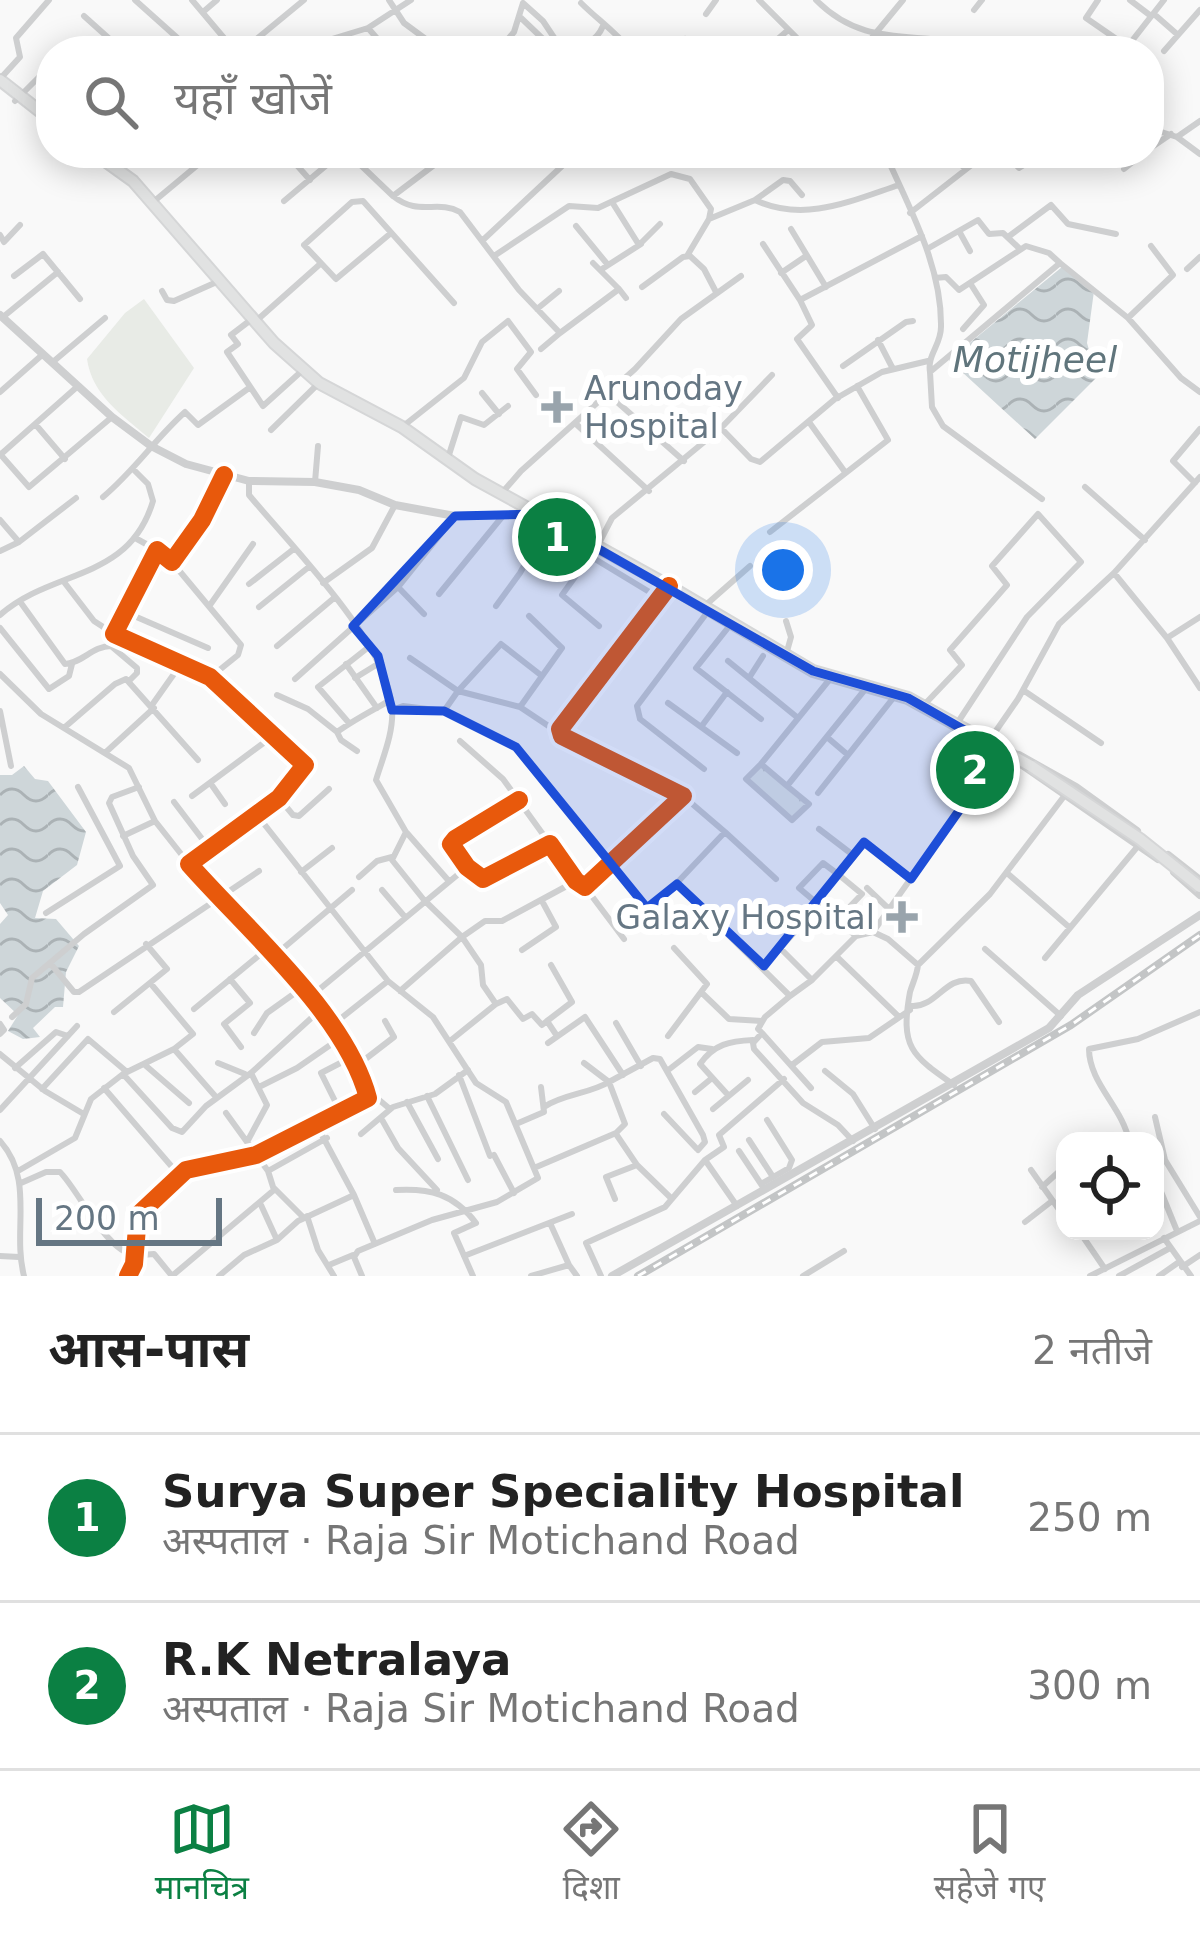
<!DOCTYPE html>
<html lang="hi">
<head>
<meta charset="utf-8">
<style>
  :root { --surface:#fff; --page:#f6f6f6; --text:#222; --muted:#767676; --line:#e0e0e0; --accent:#0b8043 }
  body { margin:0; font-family:"DejaVu Sans","Noto Sans Devanagari",sans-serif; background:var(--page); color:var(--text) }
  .controls { position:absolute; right:36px; bottom:36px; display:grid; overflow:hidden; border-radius:24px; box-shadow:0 6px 30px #0003 }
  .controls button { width:108px; height:108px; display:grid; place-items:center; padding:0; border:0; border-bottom:3px solid var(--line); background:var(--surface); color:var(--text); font:60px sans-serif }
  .scale { position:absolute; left:36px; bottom:30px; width:186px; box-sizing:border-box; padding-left:12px; border:6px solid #657683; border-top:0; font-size:33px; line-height:42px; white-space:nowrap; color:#657683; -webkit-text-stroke:9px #fff; paint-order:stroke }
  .you { position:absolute; left:783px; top:570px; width:42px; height:42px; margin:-30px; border:9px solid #fff; border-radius:50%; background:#1a73e8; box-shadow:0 0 0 18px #1a73e833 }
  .badge { display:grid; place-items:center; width:78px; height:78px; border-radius:50%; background:var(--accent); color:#fff; font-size:39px; font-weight:700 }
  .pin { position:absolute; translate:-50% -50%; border:6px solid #fff; box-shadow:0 3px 12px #0006 }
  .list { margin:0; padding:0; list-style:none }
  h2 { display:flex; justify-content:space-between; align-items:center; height:156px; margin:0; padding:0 48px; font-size:51px }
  h2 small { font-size:39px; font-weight:400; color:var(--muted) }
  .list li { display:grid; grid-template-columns:78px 1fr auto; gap:36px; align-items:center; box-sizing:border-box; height:168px; padding:0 48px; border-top:3px solid var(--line) }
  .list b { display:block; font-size:45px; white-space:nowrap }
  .list p { margin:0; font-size:39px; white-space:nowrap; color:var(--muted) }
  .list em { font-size:39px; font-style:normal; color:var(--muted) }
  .icon { flex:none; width:66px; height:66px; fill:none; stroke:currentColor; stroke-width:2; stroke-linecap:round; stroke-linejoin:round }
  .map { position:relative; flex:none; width:1200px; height:1276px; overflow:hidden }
  .search { position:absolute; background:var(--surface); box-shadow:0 6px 30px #0003; left:36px; right:36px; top:36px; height:132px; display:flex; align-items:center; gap:30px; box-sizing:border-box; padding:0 42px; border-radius:48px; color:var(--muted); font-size:45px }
  .sheet { height:492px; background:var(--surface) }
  nav { display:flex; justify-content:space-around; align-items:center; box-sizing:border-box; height:168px; border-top:3px solid var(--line); background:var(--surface); font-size:33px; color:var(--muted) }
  nav a { display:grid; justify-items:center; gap:6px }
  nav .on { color:var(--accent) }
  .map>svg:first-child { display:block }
</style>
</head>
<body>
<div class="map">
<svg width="1200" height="1276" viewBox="0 0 1200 1276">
  <defs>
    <pattern id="park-tufts" width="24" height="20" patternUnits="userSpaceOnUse" patternTransform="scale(3)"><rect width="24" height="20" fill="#e8ebe6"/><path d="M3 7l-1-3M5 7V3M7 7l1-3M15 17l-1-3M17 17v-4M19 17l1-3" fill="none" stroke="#c0c3c0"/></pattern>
    <pattern id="water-waves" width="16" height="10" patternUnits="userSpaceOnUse" patternTransform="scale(3)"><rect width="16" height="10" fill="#ced6d9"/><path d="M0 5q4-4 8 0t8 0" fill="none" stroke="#abb2b5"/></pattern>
  </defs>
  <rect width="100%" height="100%" fill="#f9f9f9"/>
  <path fill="#e8ebe6" d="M144,299L194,368L149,438C122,415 92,395 87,359L125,313Z"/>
  <path fill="url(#park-tufts)" d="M761,767L807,806L790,819L748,781Z"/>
  <path fill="url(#water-waves)" d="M1062,267L1094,291L1087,343L1097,377L1035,439L949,360Z
    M24,766L35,779L48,781L86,832L77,865L43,891L35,918L56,919L79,946L66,972L63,1007H55L33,1028L40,1037L23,1039L8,1031L18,1015L0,998V924L8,915L0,903V775H12Z"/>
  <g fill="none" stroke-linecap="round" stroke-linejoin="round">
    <defs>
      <path id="primary" d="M0,80L51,120
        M94,153L133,181L274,343L319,383L402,427L475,479L669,586L813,671L908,698L1031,766"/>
    </defs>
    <use href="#primary" stroke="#d5d6d7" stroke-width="14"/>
    <path stroke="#cecfd0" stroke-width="6" d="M135,0L192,51
      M192,0L235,51
      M389,0L404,23L442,51
      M759,0L810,51
      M816,0C869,54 925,26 987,51
      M1098,0L1086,18L1128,47
      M1130,0L1151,16
      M523,3L543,21L563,51
      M581,3C598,20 616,32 631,51
      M974,10L982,0
      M203,12L217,0
      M706,14L716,0
      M1154,14L1178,35
      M84,16L123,51
      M519,16L542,38
      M368,28L388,51
      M685,39L695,51
      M563,48C580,49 596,43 603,26
      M242,51L304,0
      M310,51L322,42L368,28L411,0
      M498,51L514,32L523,3
      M764,51L787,31
      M861,51L903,0
      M936,51L948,41
      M1124,51L1164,0
      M1164,51L1200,10
      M0,79L20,57L16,38L49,0
      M15,101L51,65
      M1149,128L1177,137L1200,154
      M1177,137L1200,121
      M1149,149L1171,134
      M286,153L310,180
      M348,153L393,196L450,153
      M810,153L818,162
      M885,153C909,208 942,265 941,327C941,345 927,355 930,372
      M952,153L965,169
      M1004,153L1019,168L1043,153
      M764,162L781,153
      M1124,169L1144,153
      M393,196C419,217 437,199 460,212L519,290L560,333L619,289L626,298
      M755,200L783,180L790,181L802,195
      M284,201L341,153
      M612,202L639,245L660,224
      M152,203L212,153
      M910,213L987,153
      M576,226L608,265
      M791,229L826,287
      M959,231L970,251
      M391,233L336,279L304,245L352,202L363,201L454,303
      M0,235L4,242L20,225
      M1008,237L1051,205L1068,224L1116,234
      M483,240L576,153
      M763,244L800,300L812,325L797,339L838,398
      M927,249L978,220L989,234L1003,233L1020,249
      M494,256L569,206L598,208L671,174L690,179L711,209L709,219
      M687,256L709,219L755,200C804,223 851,201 899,185
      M593,263L619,289
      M602,269L641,244
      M1187,269L1200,257
      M781,273L806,256
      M14,276L43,254L80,299
      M935,278L946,277L959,290L1026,246L1049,253L1060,263
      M642,287L683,257L690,256L704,269L716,292
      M162,291L167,300L174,301L219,281
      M800,300L922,236
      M537,309L559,291
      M3,317L58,272
      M1129,317L1173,275L1151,246
      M252,319L231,335L238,344L227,352L263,406L304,369
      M255,322L319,265
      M963,329L984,305L970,283
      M878,340L893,369
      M541,349L560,333
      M54,361L105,318
      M843,366L906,322L913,321
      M0,392L42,355
      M482,393L499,414
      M608,394L684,461
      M809,422L845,472
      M576,424L649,491
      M36,425L65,459
      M402,427L464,378L482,342L508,321L531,352L517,369L536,395
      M721,428L772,375
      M271,430L319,383
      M0,454L29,487L112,417
      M0,455L78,386
      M447,461L461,417L484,425L508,406
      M249,481V495C292,547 387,641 392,708C394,732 383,757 376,780L406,832L392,860L424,900L462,937L485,921H502L576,881
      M315,482L318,446
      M1195,483L1173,461L1200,429
      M1085,487L1145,540
      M501,494L521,471L635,369L681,319L741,276
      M103,497C136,469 154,440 185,412L198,425L249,388
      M1042,499L943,426L932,407L930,372L1060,263L1128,318L1181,378L1200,392
      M0,520L19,542L0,551
      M770,532L888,440L857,386
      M137,539L157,550
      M19,542L76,498
      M597,547L612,518L721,428L751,459L760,462L835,399L882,372L928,361
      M172,562L241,645L238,655L212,676
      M1114,573L1167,638
      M64,582L94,621L114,634
      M323,583L372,548L395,505
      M249,584L295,548
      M398,587L424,614
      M439,594L502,517
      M21,603L65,664C82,663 93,646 111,646L137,668V673L129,681
      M708,603L750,566
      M210,605L253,544
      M496,606L520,573L549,521
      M259,607L310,566
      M125,612L208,648
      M0,615C53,568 129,582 153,501L148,484L135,471
      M1200,617L1167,638L1200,688
      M786,621L791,637L786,655
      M731,624L696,668L761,719
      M599,626L562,595L590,556L661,599
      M0,628L49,689L69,676L72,664
      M277,646L334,598
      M410,658L458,691L501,644L542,676
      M728,661L798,718
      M346,664L377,708
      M0,674L41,714L129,768L155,821L189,864
      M355,678L381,662
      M749,678L763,656
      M295,679L398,587L455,516
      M830,679L761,764L787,786L867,687
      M1023,690L1101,743
      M277,695L308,709L337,732C355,719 371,711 391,700
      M668,703L737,753
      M152,705L181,664
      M924,705L962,665L950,650L1007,585L992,566L1038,514L1081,562L1027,617L960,719
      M520,707L562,648L529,616
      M392,710L403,706L444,711L458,691L520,707L559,733
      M0,711L11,766
      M444,711L516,747L647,908L655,906L725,832L683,796
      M349,723L318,687L370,646
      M65,727L115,684L126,679L198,760
      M701,727L727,692
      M337,732L341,740L357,751
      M828,738L848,755
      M991,738L1018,699L1059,624L1114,573L1200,477
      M460,741L503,779L550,844
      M106,752L154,708
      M761,764L746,779L792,820L809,804L787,786
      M704,769L640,719L637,706L709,610
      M211,784L225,804
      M818,793L894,697
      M192,796L273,736
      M279,798L293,815L299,816L329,789
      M519,800L455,839L451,844L467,867L483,879L550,844L576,881L585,887L683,796L562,736L560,729L669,586
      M174,802L209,848
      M257,815L388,981L433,1017L476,1083L506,1102L538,1178L497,1202L432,1220L358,1251L354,1257L362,1276
      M819,829L853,855
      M725,832L776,879
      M407,833L448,880
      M123,836L155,821
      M301,872L332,848
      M1007,873L1069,927
      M359,877L377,861L392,857
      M911,879L865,843L839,875L823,863L799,888L856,936L873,932L1001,751
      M677,884L790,996L812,980
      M585,887L624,939
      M867,888L890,910
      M382,890L405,917
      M46,913L120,866L78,787
      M837,920L862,894L839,875
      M873,932L888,939L918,965C917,975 913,982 910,992C900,1047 911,1055 954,1085
      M780,948L812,980L855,937
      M985,949L1061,1016
      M522,950L556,927L542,901
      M274,956L352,890
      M836,956L898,1016
      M1045,958L1138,846
      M50,963L74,992H79L259,871
      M918,965L990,894L1065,795
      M764,966L819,905
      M230,979L250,1003L224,1024L241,1047
      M151,984L193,1034L174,1049
      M400,991L462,937L481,965L483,985L496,1004L450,1041
      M702,993L729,1019L762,1021
      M790,996L765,1017L758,1029L762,1033L753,1043L754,1049L803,1103L838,1125L853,1141
      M310,997L467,867
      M496,1004L507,999L523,1019L532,1014L542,1025L547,1021L557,1036
      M912,1006C937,1007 945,976 971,981L999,1022
      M194,1009L268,948
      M114,1012L167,969L146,944
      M12,1017L26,1004L32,978L84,934L153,885L133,856L109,803L112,797L139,787
      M547,1021L572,1002L551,965
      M616,1023L641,1066
      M0,1024L4,1030L0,1034
      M330,1027L388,981
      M254,1033L267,1013L302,988
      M762,1033L811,1088
      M668,1036L707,984L674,948
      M548,1043L585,1017L623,1075
      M0,1054L45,1091L82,1113
      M218,1063L245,1074
      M584,1063L609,1082L653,1058L660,1059L703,1135L705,1142L698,1150
      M359,1064L394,1037L385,1021
      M145,1065L189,1103
      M792,1065L822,1042L869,1038L910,1010
      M15,1068L56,1032L68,1036
      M667,1071L698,1047L712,1049
      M825,1071L853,1094L875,1129
      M123,1074L172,1128L182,1132L206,1106L251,1073L319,1011
      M459,1075L490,1156
      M259,1087L297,1068L339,1039
      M104,1088L179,1175
      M42,1089L88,1039L127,1072
      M695,1092L712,1078
      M372,1094L390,1109
      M728,1095L700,1064C714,1044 730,1041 753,1040
      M427,1096L468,1180
      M407,1102L438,1159
      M713,1109L748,1080
      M0,1110L77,1026
      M340,1111L321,1073L352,1057
      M664,1114L697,1149
      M1155,1117L1165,1160L1200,1217
      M381,1118L398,1148L437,1190
      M516,1124L544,1112L541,1087
      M361,1134L393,1107L435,1094L468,1070
      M616,1134L637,1165L672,1199
      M749,1140L773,1177
      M0,1141C35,1180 12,1230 24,1276
      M1129,1141C1123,1108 1089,1083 1089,1049L1138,1039L1200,1012
      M247,1142L267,1105L251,1073
      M739,1151L763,1187
      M494,1155L514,1193
      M705,1160L737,1206
      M534,1168L616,1133L625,1124L609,1082C589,1094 563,1094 544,1107
      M1031,1170L1065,1218
      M18,1171L75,1138L91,1099L123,1074L174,1049L216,1097
      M268,1171L327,1138
      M1155,1177L1177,1231
      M21,1183L46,1172H60C79,1191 105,1250 134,1255C141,1256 147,1254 154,1254L172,1276
      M761,1184L789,1168L792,1160L767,1120
      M1042,1187L1065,1166
      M274,1188L304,1218
      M396,1190C430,1188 454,1194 476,1223L454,1233L473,1276
      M354,1195L375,1244
      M615,1199L606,1177L637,1165
      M261,1205L277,1240
      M307,1216L318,1250L334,1276
      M1025,1222L1052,1201
      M550,1223L569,1265
      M1079,1231L1105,1269
      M1164,1238L1191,1276
      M0,1256L19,1257
      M464,1256L572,1214
      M329,1265L353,1255
      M1182,1267L1200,1255
      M128,1276L134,1264L138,1215L186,1170L256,1155L368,1098C346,1014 246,929 189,864L279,798L305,765L210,677L114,634L157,550L172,562L202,520L224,475
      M172,1276L274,1190L268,1171L226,1113
      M219,1276L244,1255L277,1240L298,1221L354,1195L316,1124
      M531,1276L569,1265L577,1276
      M601,1276L586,1243L665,1207L705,1160L724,1147L719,1135L784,1079
      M803,1276L844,1251
      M1090,1276L1200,1221
      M1119,1276L1170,1248
      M1159,1276L1179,1262"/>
    <path stroke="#cecfd0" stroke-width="8" d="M0,315L112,417L151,446L186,464L249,481L315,482L359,490L395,505L455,516L537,514L541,509
      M1019,755L1076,787L1137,831
      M1018,762L1158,859
      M1168,855L1200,880
      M1174,872L1200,895
      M612,1276L1049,1028L1078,995L1200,915"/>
    <use href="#primary" stroke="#e1e2e2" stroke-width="10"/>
    <defs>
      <path id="rail" d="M638,1276L1071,1025L1200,935"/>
    </defs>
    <use href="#rail" stroke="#c3c5c6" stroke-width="8"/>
    <use href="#rail" stroke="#fff" stroke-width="3" stroke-dasharray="9" stroke-linecap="butt"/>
    <defs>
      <path id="primary-bridge" d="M1031,766L1140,839L1200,887"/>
    </defs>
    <use href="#primary-bridge" stroke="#d5d6d7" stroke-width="14" stroke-linecap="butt"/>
    <use href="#primary-bridge" stroke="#e1e2e2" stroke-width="10"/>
    <defs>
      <path id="cycleway" d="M519,800L455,839L451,844L467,867L483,879L550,844L576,881L585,887L683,796L562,736L560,729L669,586
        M128,1276L134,1264L138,1215L186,1170L256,1155L368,1098C346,1014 246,929 189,864L279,798L305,765L210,677L114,634L157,550L172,562L202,520L224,475"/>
    </defs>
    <use href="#cycleway" stroke="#fff" stroke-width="26"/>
    <use href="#cycleway" stroke="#e8590c" stroke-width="18"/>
  </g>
  <path fill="#1d4ed8" fill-opacity="0.2" stroke="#1d4ed8" stroke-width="9" stroke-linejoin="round" d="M537,514L813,671L908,698L1001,751L911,879L864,842L764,966L677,884L647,908L516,747L444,711L392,710L378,656L353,626L455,516Z"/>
  <g fill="#99a4ac" stroke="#fff" stroke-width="4.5">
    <path d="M551 389h12v12h12v12h-12v12h-12v-12h-12v-12h12z"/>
    <path d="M896 899h12v12h12v12h-12v12h-12v-12h-12v-12h12z"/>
  </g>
  <g text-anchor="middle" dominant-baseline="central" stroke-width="12" stroke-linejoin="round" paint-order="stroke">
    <g font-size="33" fill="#657683" stroke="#fff" text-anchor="start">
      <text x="584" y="388">Arunoday<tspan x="584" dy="38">Hospital</tspan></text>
      <text x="875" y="917" text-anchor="end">Galaxy Hospital</text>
    </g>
    <g font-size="36" font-style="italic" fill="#60757c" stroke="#fff">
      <text x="1035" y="359">Motijheel</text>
    </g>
  </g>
</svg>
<div class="controls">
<button><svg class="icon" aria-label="locate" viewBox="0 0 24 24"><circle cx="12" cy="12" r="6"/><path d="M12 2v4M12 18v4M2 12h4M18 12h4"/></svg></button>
</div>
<div class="scale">200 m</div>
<div class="you"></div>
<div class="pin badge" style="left:557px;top:537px">1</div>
<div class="pin badge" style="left:975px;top:770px">2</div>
<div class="search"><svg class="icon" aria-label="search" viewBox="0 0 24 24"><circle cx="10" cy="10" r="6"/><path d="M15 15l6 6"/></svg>यहाँ खोजें</div>
</div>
<section class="sheet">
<h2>आस-पास<small>2 नतीजे</small></h2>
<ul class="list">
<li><span class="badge">1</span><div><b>Surya Super Speciality Hospital</b><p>अस्पताल · Raja Sir Motichand Road</p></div><em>250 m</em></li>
<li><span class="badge">2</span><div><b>R.K Netralaya</b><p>अस्पताल · Raja Sir Motichand Road</p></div><em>300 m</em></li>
</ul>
</section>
<nav>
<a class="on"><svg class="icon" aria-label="map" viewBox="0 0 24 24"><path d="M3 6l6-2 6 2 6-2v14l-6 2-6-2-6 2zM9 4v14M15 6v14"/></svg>मानचित्र</a>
<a><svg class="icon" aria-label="directions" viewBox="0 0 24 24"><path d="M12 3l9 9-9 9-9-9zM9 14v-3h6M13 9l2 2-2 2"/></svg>दिशा</a>
<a><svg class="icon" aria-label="saved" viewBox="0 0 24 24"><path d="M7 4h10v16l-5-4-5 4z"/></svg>सहेजे गए</a>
</nav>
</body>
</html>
